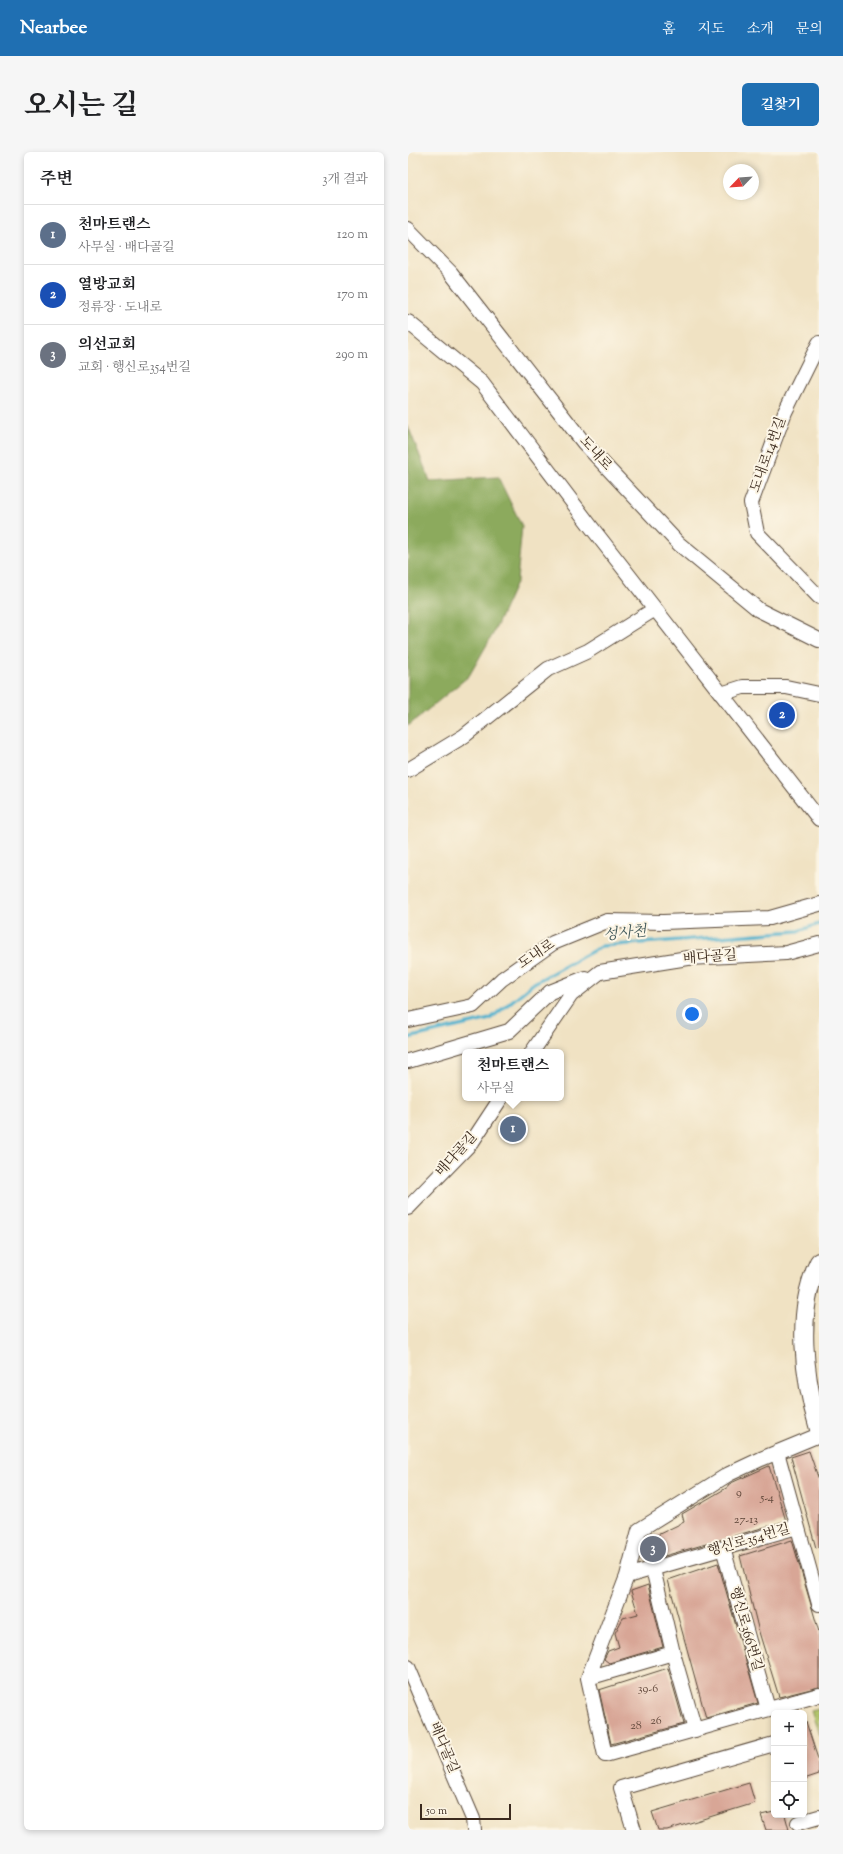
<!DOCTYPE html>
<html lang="ko">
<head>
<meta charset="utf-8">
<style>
  :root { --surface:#fff; --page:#f6f6f6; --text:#202124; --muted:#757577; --line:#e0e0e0; --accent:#1f6fb2 }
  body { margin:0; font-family:"Sorts Mill Goudy","Noto Serif KR",serif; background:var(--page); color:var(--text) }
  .controls { position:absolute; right:12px; bottom:12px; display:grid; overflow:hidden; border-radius:6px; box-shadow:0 2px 6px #0003 }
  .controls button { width:36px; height:36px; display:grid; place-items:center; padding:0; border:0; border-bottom:1px solid var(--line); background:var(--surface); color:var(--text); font:20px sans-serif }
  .compass { position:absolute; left:315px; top:12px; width:36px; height:36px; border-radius:50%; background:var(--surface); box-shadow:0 2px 6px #0003; rotate:245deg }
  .scale { position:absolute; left:12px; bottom:10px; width:91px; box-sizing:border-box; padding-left:4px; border:2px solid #3b2a1e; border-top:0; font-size:11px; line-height:14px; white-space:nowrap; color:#3b2a1e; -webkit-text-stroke:3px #fcf5e5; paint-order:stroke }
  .you { position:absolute; left:284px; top:862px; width:14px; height:14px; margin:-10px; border:3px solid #fff; border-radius:50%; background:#1a73e8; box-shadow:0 0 0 6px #1a73e833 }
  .badge { display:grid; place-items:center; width:26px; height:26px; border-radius:50%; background:var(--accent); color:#fff; font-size:13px; font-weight:700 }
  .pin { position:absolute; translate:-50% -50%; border:2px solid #fff; box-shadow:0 1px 4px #0006 }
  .popup { position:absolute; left:54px; top:897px; width:102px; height:52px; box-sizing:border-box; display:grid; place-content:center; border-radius:6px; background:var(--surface); filter:drop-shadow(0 1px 3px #0005); font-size:13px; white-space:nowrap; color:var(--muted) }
  .popup b { font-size:15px; color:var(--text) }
  .popup::after { content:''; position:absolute; left:50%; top:100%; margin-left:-8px; border:8px solid transparent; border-top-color:var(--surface) }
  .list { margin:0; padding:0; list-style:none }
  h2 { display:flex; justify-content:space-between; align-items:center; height:52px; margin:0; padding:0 16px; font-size:17px }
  h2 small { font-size:13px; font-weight:400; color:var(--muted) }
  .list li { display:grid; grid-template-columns:26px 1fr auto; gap:12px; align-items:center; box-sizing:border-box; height:60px; padding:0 16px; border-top:1px solid var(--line) }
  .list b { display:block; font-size:15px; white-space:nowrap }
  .list p { margin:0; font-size:13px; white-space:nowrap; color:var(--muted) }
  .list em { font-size:13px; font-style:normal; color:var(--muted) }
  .icon { flex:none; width:22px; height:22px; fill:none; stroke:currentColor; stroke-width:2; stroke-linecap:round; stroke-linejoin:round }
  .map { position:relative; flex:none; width:411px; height:1678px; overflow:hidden; border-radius:6px }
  header { display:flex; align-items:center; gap:24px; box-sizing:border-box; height:56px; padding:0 20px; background:var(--accent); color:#fff }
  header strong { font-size:19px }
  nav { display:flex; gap:22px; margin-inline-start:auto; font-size:14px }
  .intro { display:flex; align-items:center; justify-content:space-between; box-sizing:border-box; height:96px; padding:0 24px }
  h1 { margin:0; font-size:28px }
  .button { padding:10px 18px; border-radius:6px; background:var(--accent); color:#fff; font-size:14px; font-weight:700 }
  main { display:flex; gap:24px; padding:0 24px }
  aside { flex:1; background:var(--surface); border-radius:6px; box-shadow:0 2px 6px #0003 }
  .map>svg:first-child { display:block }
</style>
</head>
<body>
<header>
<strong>Nearbee</strong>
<nav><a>홈</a><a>지도</a><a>소개</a><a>문의</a></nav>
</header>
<div class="intro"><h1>오시는 길</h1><a class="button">길찾기</a></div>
<main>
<aside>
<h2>주변<small>3개 결과</small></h2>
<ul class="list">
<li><span class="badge" style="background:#5c6f8a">1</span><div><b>천마트랜스</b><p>사무실 · 배다골길</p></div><em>120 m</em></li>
<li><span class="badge" style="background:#1a4fb4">2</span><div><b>열방교회</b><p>정류장 · 도내로</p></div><em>170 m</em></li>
<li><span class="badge" style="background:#6b7280">3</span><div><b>의선교회</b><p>교회 · 행신로354번길</p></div><em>290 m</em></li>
</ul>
</aside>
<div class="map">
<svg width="411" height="1678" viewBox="0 0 411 1678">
  <rect width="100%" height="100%" fill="#fcf5e5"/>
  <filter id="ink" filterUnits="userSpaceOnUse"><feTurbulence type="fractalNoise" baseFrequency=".025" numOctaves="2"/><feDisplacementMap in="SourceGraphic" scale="8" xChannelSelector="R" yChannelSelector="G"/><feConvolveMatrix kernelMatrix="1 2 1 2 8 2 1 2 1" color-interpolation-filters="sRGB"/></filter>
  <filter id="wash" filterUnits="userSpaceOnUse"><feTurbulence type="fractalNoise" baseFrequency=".012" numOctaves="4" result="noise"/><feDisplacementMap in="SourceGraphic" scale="16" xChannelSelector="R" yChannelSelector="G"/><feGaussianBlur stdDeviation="0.9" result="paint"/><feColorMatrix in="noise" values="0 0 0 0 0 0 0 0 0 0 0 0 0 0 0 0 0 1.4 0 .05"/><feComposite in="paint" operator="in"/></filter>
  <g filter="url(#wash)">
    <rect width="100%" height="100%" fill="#f0e2c3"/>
    <path fill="#b0c469" stroke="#767744" d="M411,1557V1583L403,1559Z"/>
    <path fill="#8caa5d" stroke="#646a3e" d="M0,274L22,329L90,325L114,374L109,429L85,482L61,524L0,574Z"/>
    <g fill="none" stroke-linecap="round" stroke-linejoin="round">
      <path stroke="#4eb0cd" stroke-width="3.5" d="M0,886L82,867L126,831L194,794L390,779L411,772"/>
    </g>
    <g id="blocks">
      <path fill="#d8a696" d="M401,1299L411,1328V1395L408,1396L383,1305Z
        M361,1314L378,1369L239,1409L237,1389L276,1370L274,1362L320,1335V1333L323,1331Z
        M384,1388L411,1480V1535L371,1545L351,1480L332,1404Z
        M310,1411L350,1551L298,1566L260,1428Z
        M240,1433L255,1495L201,1511L196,1507L200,1499L211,1495L207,1481L215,1466L230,1462L223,1439Z
        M260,1516L276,1572L203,1592L191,1538Z
        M396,1570H398L411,1610V1622L396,1627Z
        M341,1631L347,1651L259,1678H250L244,1660Z
        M366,1660V1663H377L381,1678H358L353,1663Z"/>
    </g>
  </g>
  <g filter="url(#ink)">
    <use href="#blocks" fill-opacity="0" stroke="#564637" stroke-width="1"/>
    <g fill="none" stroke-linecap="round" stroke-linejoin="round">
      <defs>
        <path id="minor" d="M0,77L43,121L176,291L271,392L351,458L411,488
          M0,170L74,231L184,376L411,667
          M411,191L377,260L343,351L349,381L411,445
          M313,542L335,535H378L411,542
          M0,618L56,584L140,517L180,499L247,457
          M0,868L65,854L94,827L145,791L199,769L255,770L362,766L411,752
          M124,900L163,843L192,820L280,806L378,801L411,792
          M0,909L101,879L142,840L177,826
          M0,1056L64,990L93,946
          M411,1283L353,1307L321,1322L231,1378L219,1424L180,1526L197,1603L411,1543
          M369,1300L411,1452
          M315,1396L360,1557
          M245,1417L265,1501L287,1578
          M219,1424L389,1375
          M0,1515L65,1667L66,1678
          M180,1526L265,1501
          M390,1671L411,1665
          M226,1678L213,1636L366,1592"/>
        <path id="major" d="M411,1110C387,1158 396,1227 411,1277"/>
      </defs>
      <use href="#minor" stroke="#564637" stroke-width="16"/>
      <use href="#major" stroke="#564637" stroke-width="20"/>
      <use href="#minor" stroke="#fff" stroke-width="14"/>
      <use href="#major" stroke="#fff" stroke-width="18"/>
    </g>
  </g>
  <g text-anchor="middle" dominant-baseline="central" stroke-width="4" stroke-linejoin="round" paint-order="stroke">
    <g font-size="12" fill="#62493c">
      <text x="331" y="1341">9</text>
      <text x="359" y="1346">5-4</text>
      <text x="338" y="1368">27-13</text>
      <text x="240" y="1537">39-6</text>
      <text x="248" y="1569">26</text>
      <text x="228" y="1574">28</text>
    </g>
    <g font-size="14" fill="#3b2a1e" stroke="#fcf5e5">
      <text transform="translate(187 302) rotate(48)">도내로</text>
      <text transform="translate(361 303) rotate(-70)">도내로14번길</text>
      <text transform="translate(129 803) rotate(-34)">도내로</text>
      <text transform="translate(302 806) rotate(-4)">배다골길</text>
      <text transform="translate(49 1003) rotate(-48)">배다골길</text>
      <text transform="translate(341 1389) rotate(-16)">행신로354번길</text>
      <text transform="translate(337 1477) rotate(74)">행신로366번길</text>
      <text transform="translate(35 1596) rotate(67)">배다골길</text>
    </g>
    <g font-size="15" font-style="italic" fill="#42595b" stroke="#fcf5e5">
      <text transform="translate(217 782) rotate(-6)">성사천</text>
    </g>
  </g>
</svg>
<div class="controls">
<button>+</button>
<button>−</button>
<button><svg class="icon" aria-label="locate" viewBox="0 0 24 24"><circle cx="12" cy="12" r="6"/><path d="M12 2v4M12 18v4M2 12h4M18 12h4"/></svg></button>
</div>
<svg class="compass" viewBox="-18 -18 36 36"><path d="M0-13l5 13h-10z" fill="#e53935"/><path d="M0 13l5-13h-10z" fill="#757577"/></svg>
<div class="scale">50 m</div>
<div class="you"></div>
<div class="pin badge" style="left:105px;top:977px;background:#5c6f8a">1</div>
<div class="popup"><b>천마트랜스</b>사무실</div>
<div class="pin badge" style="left:374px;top:563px;background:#1a4fb4">2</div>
<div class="pin badge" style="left:245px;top:1397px;background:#6b7280">3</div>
</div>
</main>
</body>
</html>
